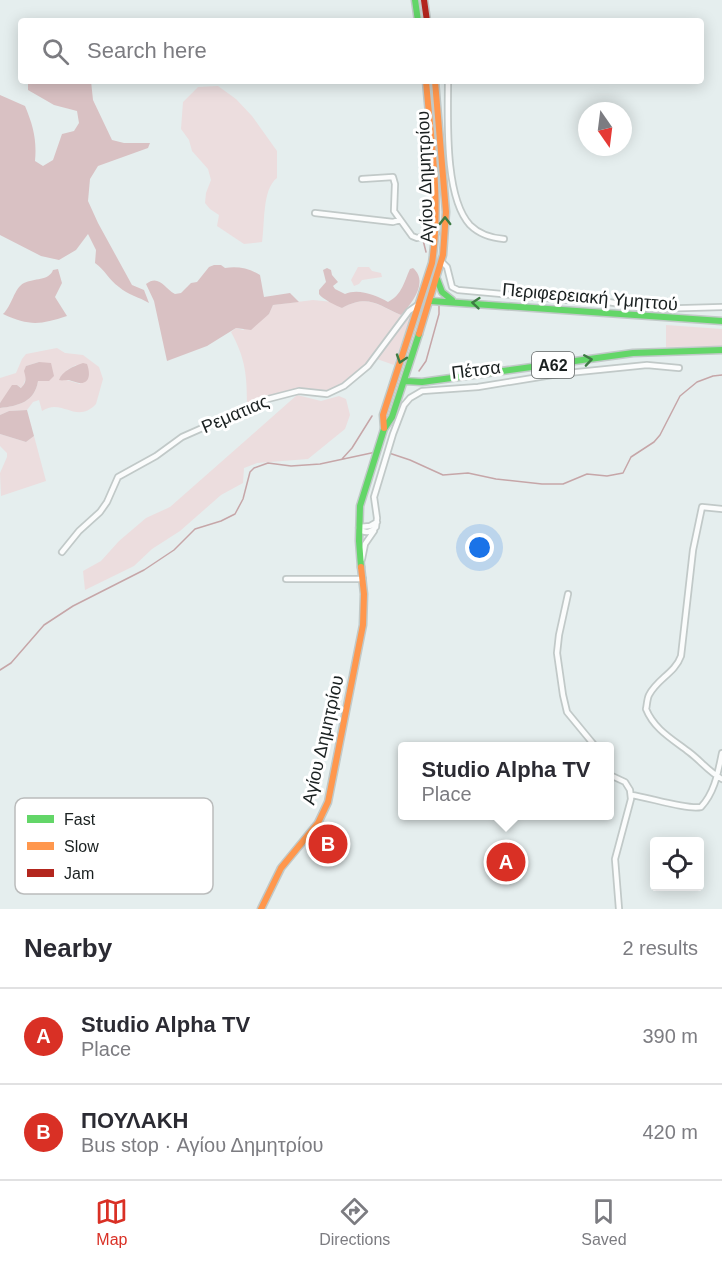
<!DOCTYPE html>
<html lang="en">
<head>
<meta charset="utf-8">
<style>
  :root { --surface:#fff; --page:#f7f7f7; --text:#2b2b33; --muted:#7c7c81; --line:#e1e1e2; --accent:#d93025 }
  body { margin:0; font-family:Helvetica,sans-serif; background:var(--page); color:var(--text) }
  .controls { position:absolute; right:18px; bottom:18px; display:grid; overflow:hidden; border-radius:6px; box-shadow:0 3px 15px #0003 }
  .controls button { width:54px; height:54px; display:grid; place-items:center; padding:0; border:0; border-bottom:2px solid var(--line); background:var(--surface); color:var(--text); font:30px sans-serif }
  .compass { position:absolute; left:578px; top:102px; width:54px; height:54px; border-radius:50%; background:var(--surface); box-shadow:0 3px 15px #0003; rotate:166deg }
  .you { position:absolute; left:480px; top:548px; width:21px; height:21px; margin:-15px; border:4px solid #fff; border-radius:50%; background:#1a73e8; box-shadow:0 0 0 9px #1a73e833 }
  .badge { display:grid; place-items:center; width:39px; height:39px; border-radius:50%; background:var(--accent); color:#fff; font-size:20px; font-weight:700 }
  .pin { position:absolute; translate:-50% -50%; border:3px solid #fff; box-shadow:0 2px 6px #0006 }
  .popup { position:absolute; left:398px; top:742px; width:216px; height:78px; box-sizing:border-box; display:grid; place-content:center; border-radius:6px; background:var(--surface); filter:drop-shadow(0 2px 4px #0005); font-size:20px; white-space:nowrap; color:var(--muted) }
  .popup b { font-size:22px; color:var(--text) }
  .popup::after { content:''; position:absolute; left:50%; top:100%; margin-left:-12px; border:12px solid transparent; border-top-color:var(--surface) }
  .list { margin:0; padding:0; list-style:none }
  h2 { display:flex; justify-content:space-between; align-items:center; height:78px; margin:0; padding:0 24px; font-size:26px }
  h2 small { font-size:20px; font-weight:400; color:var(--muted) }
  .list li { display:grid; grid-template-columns:39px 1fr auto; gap:18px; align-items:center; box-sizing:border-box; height:96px; padding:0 24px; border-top:2px solid var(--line) }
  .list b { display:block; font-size:22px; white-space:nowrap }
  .list p { margin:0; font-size:20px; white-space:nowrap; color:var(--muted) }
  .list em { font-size:20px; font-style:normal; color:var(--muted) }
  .icon { flex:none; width:33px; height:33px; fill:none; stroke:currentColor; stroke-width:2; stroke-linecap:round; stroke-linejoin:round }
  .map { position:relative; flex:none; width:722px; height:909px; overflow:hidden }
  .search { position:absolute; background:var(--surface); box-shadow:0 3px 15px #0003; left:18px; right:18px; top:18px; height:66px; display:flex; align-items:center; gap:15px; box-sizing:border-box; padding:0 21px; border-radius:6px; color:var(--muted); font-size:22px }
  .sheet { height:270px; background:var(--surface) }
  nav { display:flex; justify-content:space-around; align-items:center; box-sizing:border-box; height:84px; border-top:2px solid var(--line); background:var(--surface); font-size:16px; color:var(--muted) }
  nav a { display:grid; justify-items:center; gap:3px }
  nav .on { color:var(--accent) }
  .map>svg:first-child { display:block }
</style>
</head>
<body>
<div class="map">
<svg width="722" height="909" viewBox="0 0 722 909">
  <rect width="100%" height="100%" fill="#e5eeee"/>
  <path fill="#ecddde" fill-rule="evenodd" d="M218,86L236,99L252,116L277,151V178C262,189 265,224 262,242L244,244L217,226L219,215L210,209L205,203L206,193L211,180L208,169L192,151L189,140L181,129L183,102L198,87Z
    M358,267H369L372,271L381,273L382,277L362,280L359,284L354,286L351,280Z
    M313,300L333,302L342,308C369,294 376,305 401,315C384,340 359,384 327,390C318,392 309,388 299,389C281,390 263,399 247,407C247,377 246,359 231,332L236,328L243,330L269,314L273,305Z
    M412,312L394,365L377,359L395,332Z
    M666,325L722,329V346L666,347Z
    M57,348L65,353L83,355L99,367L103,379L96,404C76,425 62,397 42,411L39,400L33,402L27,410L9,411L0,415V408C18,406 35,402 38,381L45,380L39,362L26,366V378L22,388L17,385L0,403V378L16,373L22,359L26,354ZM76,365L80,384L67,380V370Z
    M297,395L321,401L339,396L346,399L350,415L345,429L308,459L257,463L244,468L243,483L221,495L180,531L152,549L134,566L85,590L83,571L101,561L119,541L146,518L170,507Z
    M0,434L26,442L34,436L46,481L1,496L0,473L7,457V453L0,446Z"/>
  <path fill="#d9c1c3" d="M28,81L58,83L62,81H91L93,100L112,140L124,143H150L148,148L98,166L90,179L88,201L98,223L132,285L144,290L149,303C139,297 128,295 119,287C109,280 105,270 95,263L96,250L88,234L76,250L59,260L41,256L0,235V95L25,106C33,125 37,140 35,161L43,166L53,160L62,134L74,131L79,123L77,111L54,105L28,90Z
    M214,265H221L225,268C237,266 249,268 260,275L264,297L290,293L299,302L273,305L269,314L251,330L236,328L207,346L167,361L154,301L146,284C159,274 164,288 175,294L181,293L191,283L197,282L209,267Z
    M327,268L331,270L332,275L338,282L333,286L335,289L345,294C358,288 376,295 388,302C402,295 404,282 410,269L413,268C429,282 412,303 401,315C377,305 369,294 342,308C337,306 322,299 319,294V290L326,282L323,270Z
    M58,269L62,283L55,297L67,316C40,325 29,326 3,314C12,306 14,288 24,283C34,278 49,281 53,270Z
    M39,362L51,363L54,376L49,381H38C35,402 18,406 0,408V403L12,385H17L21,388C27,382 26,378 24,371L26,366Z
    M83,363L87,364C90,372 91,384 79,383C78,383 69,380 69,380C65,380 62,381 59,380C62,371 74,366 83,363Z
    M27,410L34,436L26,442L0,434V415L9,411Z"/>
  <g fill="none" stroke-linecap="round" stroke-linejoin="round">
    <path stroke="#c6a6a8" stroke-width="1.5" d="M423,240L426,252
      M419,371L426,361L439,314V305
      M389,453L410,460L443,475L468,473L496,479L542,484H563L587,474L607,476L623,473L631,457L654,442L660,435L680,396L697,382L713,376L722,375
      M342,459L352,448L372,416
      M0,670L11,663L44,625L73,606L144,570L174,550L195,529L221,521L235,514L243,499L250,472L254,468L268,463L291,466L320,464L376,452"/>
    <defs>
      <path id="street" d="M448,81C448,118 444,197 470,225C479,234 491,238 504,239
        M362,179L393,177L395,184L394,211L412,236L417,238L436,233
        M315,213L393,222L400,220
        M442,262L447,267L452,287L458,290L567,300H596L651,309L722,307
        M722,509L702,507L693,550L681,656C675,673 657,679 649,695C647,699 647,705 646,709C654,729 672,739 689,752C701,761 709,772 722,779
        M359,527L370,526L377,522
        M359,528C364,534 371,533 376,527L377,518L374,497L393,434L404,405L410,398L422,391L478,387L558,374L647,365L679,368
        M62,552L79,531L100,512L107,502L118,477L156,456L182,437L268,399L299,391L327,394L344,386L368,366L409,311L419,304
        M362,559L365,544L374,531
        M286,579H363
        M568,594L559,635L557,653L563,695L567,712L595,746
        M610,775L625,782L630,790L631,799L615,859L619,909
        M631,795C648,797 686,810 701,807C715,792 718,772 722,753"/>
      <path id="fast" d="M415,0L418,21
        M437,279L442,292L452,300
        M431,301L722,321
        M405,381L422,382L633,353L722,350
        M361,567L359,541L360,506L384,429L392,417L419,334"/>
      <path id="slow" d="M419,334L443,255L446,212L435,81
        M384,428L383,415L432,263C441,202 431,142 426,81
        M261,909L281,868L318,823L328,802L363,625L364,594L361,567"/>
      <path id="jam" d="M424,0L427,21"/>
    </defs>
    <use href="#street" stroke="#c1c9c8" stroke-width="8"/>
    <use href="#fast" stroke="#c1c9c8" stroke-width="9"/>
    <use href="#slow" stroke="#c1c9c8" stroke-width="9"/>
    <use href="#jam" stroke="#c1c9c8" stroke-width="9"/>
    <use href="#street" stroke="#fbfcfc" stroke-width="4.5"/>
    <use href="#fast" stroke="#63d668" stroke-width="6"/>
    <use href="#slow" stroke="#ff974d" stroke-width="6"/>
    <use href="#jam" stroke="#b3261e" stroke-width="6"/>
  </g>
  <defs><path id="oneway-chevron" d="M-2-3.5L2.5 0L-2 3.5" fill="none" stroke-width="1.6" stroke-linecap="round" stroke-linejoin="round" transform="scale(1.5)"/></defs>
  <g stroke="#3e7b44">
    <use href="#oneway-chevron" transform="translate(445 221) rotate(-90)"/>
    <use href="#oneway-chevron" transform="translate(476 303) rotate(-175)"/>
    <use href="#oneway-chevron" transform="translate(401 359) rotate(108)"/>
    <use href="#oneway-chevron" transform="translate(588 360) rotate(-9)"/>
  </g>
  <g text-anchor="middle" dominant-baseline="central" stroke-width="6" stroke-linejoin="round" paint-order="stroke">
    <rect fill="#fff" stroke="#5f6363" stroke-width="1.5" x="532" y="352" width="42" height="26" rx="4.5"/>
    <g font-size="16" font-weight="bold" fill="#1a2020">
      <text x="553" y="365">Α62</text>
    </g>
    <g font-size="18" fill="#1a2020" stroke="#fff">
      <text transform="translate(425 177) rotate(-92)">Αγίου Δημητρίου</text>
      <text transform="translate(590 297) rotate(5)">Περιφερειακή Υμηττού</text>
      <text transform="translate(476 370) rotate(-7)">Πέτσα</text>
      <text transform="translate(235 414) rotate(-23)">Ρεματιας</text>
      <text transform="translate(323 740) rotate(-77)">Αγίου Δημητρίου</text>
    </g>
  </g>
  <rect x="15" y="798" width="198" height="96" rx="9" fill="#fff" stroke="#babcbc" stroke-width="1.5"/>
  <rect x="27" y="815" width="27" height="8" fill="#63d668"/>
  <rect x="27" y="842" width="27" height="8" fill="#ff974d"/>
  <rect x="27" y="869" width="27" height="8" fill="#b3261e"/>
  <g font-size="16" fill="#1a2020">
    <text x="64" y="825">Fast</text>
    <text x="64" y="852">Slow</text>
    <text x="64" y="879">Jam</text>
  </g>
</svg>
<div class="controls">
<button><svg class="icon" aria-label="locate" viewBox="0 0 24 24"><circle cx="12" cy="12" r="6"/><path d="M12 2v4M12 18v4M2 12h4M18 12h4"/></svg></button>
</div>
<svg class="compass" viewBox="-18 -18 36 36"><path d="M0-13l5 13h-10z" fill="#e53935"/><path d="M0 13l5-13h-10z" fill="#7c7c81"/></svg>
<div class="you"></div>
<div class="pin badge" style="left:506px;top:862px">A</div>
<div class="popup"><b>Studio Alpha TV</b>Place</div>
<div class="pin badge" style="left:328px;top:844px">B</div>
<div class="search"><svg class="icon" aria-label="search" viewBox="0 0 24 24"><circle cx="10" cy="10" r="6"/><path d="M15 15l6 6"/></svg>Search here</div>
</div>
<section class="sheet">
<h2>Nearby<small>2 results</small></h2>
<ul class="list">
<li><span class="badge">A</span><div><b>Studio Alpha TV</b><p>Place</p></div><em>390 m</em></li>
<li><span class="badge">B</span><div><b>ΠΟΥΛΑΚΗ</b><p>Bus stop · Αγίου Δημητρίου</p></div><em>420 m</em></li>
</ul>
</section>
<nav>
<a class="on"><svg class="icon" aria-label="map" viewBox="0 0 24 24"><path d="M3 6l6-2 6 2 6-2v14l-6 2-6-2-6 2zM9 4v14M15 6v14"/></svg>Map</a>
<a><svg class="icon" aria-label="directions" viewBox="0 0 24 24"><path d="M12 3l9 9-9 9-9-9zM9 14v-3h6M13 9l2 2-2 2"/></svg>Directions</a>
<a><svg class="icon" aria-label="saved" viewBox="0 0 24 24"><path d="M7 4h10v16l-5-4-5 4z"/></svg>Saved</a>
</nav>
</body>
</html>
